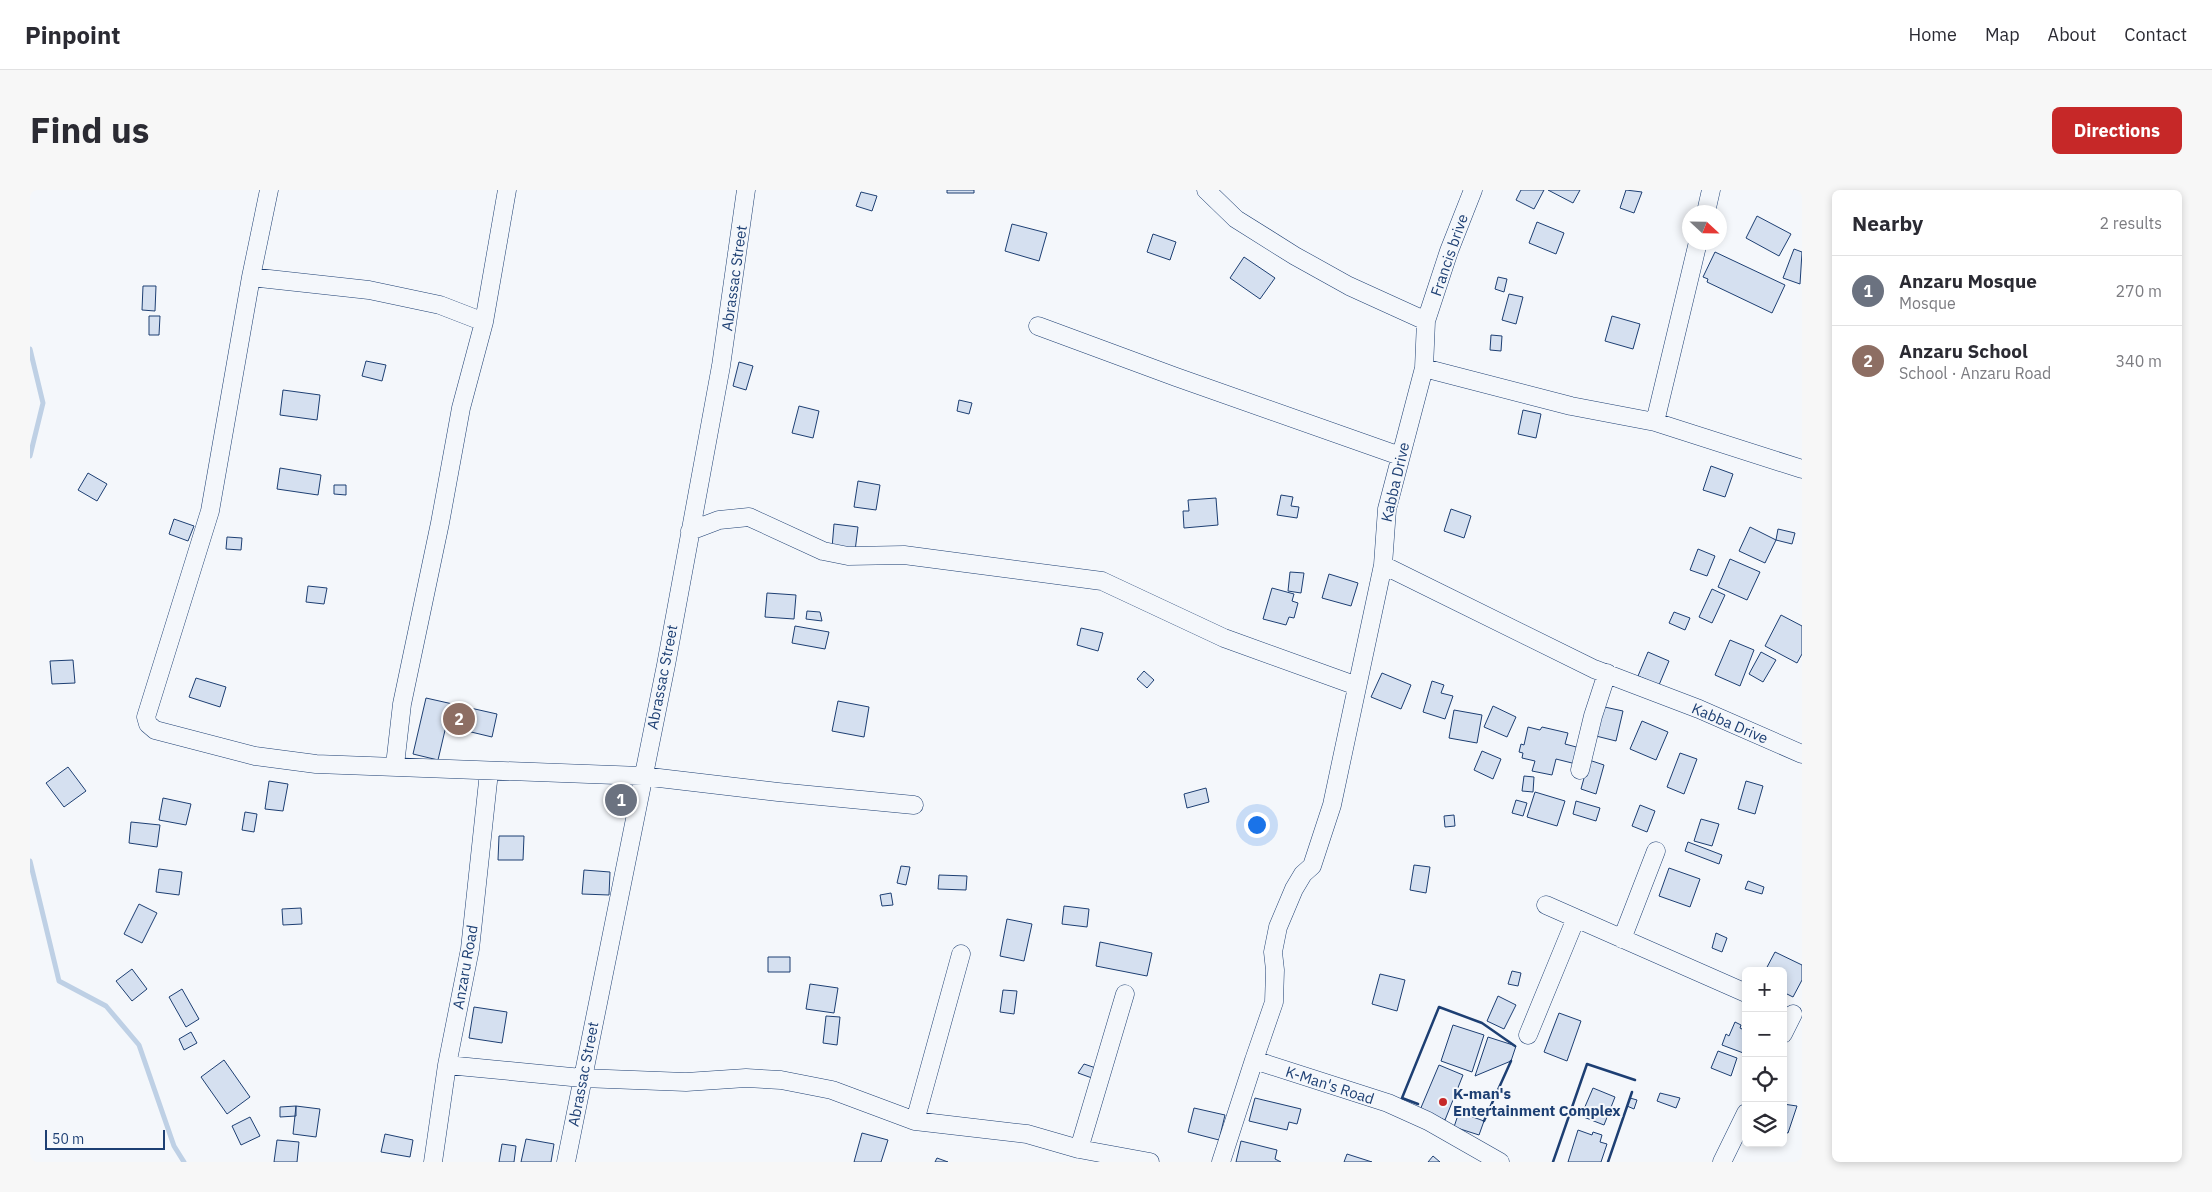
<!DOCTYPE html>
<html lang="en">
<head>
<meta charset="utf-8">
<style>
  :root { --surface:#fff; --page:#f7f7f7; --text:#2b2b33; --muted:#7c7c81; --line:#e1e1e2; --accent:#c62828 }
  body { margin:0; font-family:"IBM Plex Sans",sans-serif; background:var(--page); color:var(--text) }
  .controls { position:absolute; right:15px; bottom:15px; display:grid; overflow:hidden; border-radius:8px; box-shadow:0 2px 8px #0003 }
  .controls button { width:45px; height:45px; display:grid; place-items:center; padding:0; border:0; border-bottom:1px solid var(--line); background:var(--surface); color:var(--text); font:25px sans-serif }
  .compass { position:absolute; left:1652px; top:15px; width:45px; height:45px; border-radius:50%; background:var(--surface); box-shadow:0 2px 8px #0003; rotate:112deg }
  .scale { position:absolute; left:15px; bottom:12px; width:120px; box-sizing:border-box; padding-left:5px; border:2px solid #1d3f73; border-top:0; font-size:14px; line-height:18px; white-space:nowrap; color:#1d3f73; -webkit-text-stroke:4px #f4f7fb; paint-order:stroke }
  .you { position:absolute; left:1226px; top:634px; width:18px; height:18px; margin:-12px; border:4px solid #fff; border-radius:50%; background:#1a73e8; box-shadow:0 0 0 8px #1a73e833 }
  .badge { display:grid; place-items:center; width:32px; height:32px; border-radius:50%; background:var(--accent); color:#fff; font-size:16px; font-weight:700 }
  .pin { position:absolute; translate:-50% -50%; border:2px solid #fff; box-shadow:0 1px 5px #0006 }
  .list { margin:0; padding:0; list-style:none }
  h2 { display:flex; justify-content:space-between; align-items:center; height:65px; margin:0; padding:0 20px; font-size:21px }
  h2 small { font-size:16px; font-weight:400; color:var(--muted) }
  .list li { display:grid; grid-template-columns:32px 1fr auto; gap:15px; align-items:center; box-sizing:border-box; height:70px; padding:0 20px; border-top:1px solid var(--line) }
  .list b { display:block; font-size:19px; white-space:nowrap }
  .list p { margin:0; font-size:16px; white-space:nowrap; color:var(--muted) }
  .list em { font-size:16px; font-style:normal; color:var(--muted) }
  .icon { flex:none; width:28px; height:28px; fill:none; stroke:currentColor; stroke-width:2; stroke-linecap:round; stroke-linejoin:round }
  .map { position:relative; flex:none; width:1772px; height:972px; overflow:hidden; border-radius:8px }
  header { display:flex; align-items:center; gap:30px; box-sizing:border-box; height:70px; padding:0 25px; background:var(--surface); border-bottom:1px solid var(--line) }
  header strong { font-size:24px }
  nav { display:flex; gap:28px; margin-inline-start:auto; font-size:18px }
  .intro { display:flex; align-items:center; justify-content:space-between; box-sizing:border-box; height:120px; padding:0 30px }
  h1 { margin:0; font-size:35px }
  .button { padding:12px 22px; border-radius:8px; background:var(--accent); color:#fff; font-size:18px; font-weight:700 }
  main { display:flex; gap:30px; padding:0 30px }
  aside { flex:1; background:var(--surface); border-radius:8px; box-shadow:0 2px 8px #0003 }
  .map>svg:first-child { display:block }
</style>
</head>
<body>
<header>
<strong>Pinpoint</strong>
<nav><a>Home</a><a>Map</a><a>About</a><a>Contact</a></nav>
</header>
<div class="intro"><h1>Find us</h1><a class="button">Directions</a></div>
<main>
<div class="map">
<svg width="1772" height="972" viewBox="0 0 1772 972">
  <rect width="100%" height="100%" fill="#f4f7fb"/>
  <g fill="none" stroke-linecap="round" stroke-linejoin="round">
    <path stroke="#bed0e5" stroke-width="5" d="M0,159L13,213L0,266
      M0,671L29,791L76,816L109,855L144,956L154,972"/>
  </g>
  <path fill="#d5e0f0" stroke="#1d3f73" d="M917,0H944V3H917Z
    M1491,0H1514L1504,19L1486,10Z
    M1518,0H1550L1543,13Z
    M1596,0L1612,2L1604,23L1590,18Z
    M831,2L847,6L842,21L826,16Z
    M1727,26L1761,44L1749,66L1716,48Z
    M1507,32L1534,43L1526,64L1499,53Z
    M982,34L1017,43L1009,71L975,61Z
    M1123,44L1146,52L1140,70L1117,62Z
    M1764,59L1772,62L1770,94L1753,88Z
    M1685,62L1755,95L1742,123L1677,92L1678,89L1673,87Z
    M1214,67L1245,88L1230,109L1200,88Z
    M1468,87L1477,89L1474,102L1465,99Z
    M113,96H126L125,121L112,120Z
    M1479,104L1493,107L1486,134L1472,130Z
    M119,126H130L129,145H119Z
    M1582,126L1610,134L1603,159L1575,151Z
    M1461,145L1472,146L1471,161L1460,160Z
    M336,171L356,175L352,191L332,186Z
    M709,172L723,176L716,200L703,196Z
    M253,200L290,205L287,230L250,225Z
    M929,210L942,213L939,224L927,221Z
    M769,216L789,221L783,248L762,243Z
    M1493,220L1511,224L1506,248L1488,244Z
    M1681,276L1703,284L1695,307L1673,300Z
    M250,278L291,285L288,305L247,299Z
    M58,283L77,294L67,311L48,300Z
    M828,291L850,295L846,320L824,317Z
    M304,295H316V305L304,304Z
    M1251,305L1263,307L1261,316L1269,317L1267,328L1247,325Z
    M1186,308L1188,335L1154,338L1153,321H1159L1158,310Z
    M1421,319L1441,326L1434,348L1414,341Z
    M144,329L164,336L158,351L139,344Z
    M804,334L828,337L825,361L802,358Z
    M1720,337L1746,350L1735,373L1709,361Z
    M1748,339L1765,343L1762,354L1746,350Z
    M197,347L212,348L211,360L196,359Z
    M1668,359L1685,366L1677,386L1660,380Z
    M1700,369L1730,382L1717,410L1688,397Z
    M1260,382L1274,383L1271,403L1258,401Z
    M1299,384L1328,393L1321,416L1292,408Z
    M278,396L297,398L294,414L276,412Z
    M1242,398L1264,404L1262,411L1268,413L1264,428L1259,427L1256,435L1233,429Z
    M1682,399L1695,405L1682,433L1669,427Z
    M737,403L766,405L764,429L735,427Z
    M777,421L790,422L792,431L776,429Z
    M1644,422L1660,428L1655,440L1639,433Z
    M1751,425L1772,436V464L1767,473L1735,456Z
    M765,436L799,442L795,459L762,453Z
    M1051,438L1073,443L1068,461L1047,455Z
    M1700,450L1724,460L1710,496L1685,485Z
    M1618,462L1639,471L1629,495L1608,486Z
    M1731,462L1746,470L1733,492L1719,484Z
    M43,470L45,493L22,494L20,471Z
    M1114,481L1124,490L1117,498L1107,489Z
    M1352,483L1381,495L1371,519L1341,507Z
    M166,488L196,497L190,517L159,507Z
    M1402,491L1414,495L1411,503L1423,506L1415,529L1393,522Z
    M396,508L467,524L462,547L416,536L408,570L383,564Z
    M808,511L839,517L834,547L802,541Z
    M1463,516L1486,527L1477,547L1454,537Z
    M1570,516L1593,521L1586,551L1562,545Z
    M1424,520L1452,525L1447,553L1419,548Z
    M1612,531L1638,542L1626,570L1600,559Z
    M1498,537L1510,540L1512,537L1538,543L1535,554L1550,558L1546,574L1526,569L1522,585L1502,581L1505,571L1492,568L1493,563L1489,562L1491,554L1494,555Z
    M1452,561L1471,569L1463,589L1444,580Z
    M1650,563L1667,569L1654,604L1637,597Z
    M1559,570L1574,575L1566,604L1551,599Z
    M38,577L56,601L34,617L16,593Z
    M1494,586L1504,587L1503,602L1492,601Z
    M239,591L258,594L253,621L235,619Z
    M1716,591L1733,596L1725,624L1708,619Z
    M1176,598L1179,612L1157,618L1154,604Z
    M1505,602L1535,611L1527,636L1497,627Z
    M133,608L161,614L156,635L129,630Z
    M1486,610L1497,613L1493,626L1482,623Z
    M1546,611L1570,618L1566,631L1543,624Z
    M1610,615L1625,621L1617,642L1602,636Z
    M215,622L227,624L224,642L212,640Z
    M1424,625L1425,636L1415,637L1414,626Z
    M1671,629L1689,634L1682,656L1664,651Z
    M101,632L130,635L127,657L99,653Z
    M469,646H494L493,670H468Z
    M1658,652L1692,665L1689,674L1655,661Z
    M1384,675L1400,677L1396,703L1380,700Z
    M871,676L880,677L876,695L867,693Z
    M1639,678L1670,689L1660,717L1629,706Z
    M129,679L152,682L149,705L126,702Z
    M554,680L580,682L579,705L552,704Z
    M909,685L937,686L936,700L908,699Z
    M1718,691L1734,697L1732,704L1715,699Z
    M861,703L863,715L852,716L850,705Z
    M109,714L127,723L112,753L94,744Z
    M1034,716L1059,719L1057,737L1032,734Z
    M271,718L272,734L253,735L252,719Z
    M977,729L1002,734L994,771L970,766Z
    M1686,743L1697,748L1692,762L1682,758Z
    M1070,752L1122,763L1117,786L1066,776Z
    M1745,762L1772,775V790L1763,807L1753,802V781H1735Z
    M738,767H760V782H738Z
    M102,779L117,799L102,811L86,791Z
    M1482,781L1491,783L1488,796L1478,794Z
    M1350,784L1375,790L1367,821L1342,814Z
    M780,794L808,798L804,823L776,819Z
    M152,799L169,829L156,837L139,807Z
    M973,800L987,801L984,824L970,822Z
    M1468,806L1486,815L1474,839L1457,831Z
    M444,817L477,822L472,853L439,848Z
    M1529,823L1551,831L1537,871L1514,862Z
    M796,826L810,827L807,855L793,853Z
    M1705,832L1711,835L1710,838L1716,841V864L1692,855L1696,844L1699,846Z
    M1423,835L1454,845L1442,882L1411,871Z
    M161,842L167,853L154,860L149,849Z
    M1458,847L1486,856L1481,871L1445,886Z
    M1688,861L1707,868L1701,886L1681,878Z
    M194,870L220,907L197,924L171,887Z
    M1054,874L1066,878L1062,888L1048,883Z
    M1409,875L1433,885L1415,930L1390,920Z
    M1563,898L1585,907L1574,935L1551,926Z
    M1630,903L1650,908L1646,918L1627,911Z
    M1225,908L1271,919L1267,934L1259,932L1257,940L1219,931Z
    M1600,908L1607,910L1604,919L1597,916Z
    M1753,914L1767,916L1758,943L1753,942Z
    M266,916L290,919L286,947L263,944Z
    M266,916V926L250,927V917Z
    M1164,918L1195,925L1189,950L1158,942Z
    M1429,922L1454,931L1449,945L1424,937Z
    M220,927L230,946L211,955L202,936Z
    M1548,940L1562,945L1563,942L1572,945L1570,952L1577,954L1571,972H1538Z
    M832,943L858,950L851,972H824Z
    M355,944L383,950L380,967L351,962Z
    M496,949L524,954L521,972H491Z
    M247,950L269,952L267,972H244Z
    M1211,951L1247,960L1245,969L1251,972H1206Z
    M472,954L486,956L484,972H469Z
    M1317,964L1342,972H1314Z
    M1403,966L1410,972H1398Z
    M907,968L918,972H905Z"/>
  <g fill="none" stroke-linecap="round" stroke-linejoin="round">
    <defs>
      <path id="minor" d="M239,0L221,87L180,321L116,527L118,534L125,540L225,566L286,574L612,586L748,602L884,615
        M1176,0L1206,29L1265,66L1319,96L1396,131L1394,178L1357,319L1353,375L1302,615L1282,676L1273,684L1264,699L1248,737L1243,762L1245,780L1244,812L1224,870
        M1676,22L1681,0
        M221,87L339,100L410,115L454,132L431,218L410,333L372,514L365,575
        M1396,131L1419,61L1443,0
        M454,132L477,0
        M1008,136L1146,187L1370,266
        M1394,178L1541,216L1625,232L1772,279
        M1625,232L1668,52
        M660,341L689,330L719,327L793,361L818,366L874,365L1072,391L1194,448L1327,496
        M1353,375L1564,479L1669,519L1772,564
        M1550,580L1563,526L1577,483
        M1516,715L1716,803
        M1592,749L1626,661
        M1753,844L1763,824
        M1498,845L1546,728
        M417,875L552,888L656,892L716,888L751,890L802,900L885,931L997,944L1049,959L1120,972
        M885,931L931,764
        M1049,959L1095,804
        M403,972L417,875L440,759L459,582
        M536,972L636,475L691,176L716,0
        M1191,972L1224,870L1358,913L1398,931L1470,972
        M1692,972L1716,923"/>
    </defs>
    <use href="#minor" stroke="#1d3f73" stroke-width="19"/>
    <use href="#minor" stroke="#f4f7fb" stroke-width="18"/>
    <path stroke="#1d3f73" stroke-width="2.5" d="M1388,914L1372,908L1409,817L1452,833L1485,856
      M1454,931L1481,871
      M1523,972L1557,874L1605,890
      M1578,972L1602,902"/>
  </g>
  <circle fill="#c62828" stroke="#f4f7fb" stroke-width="2" cx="1413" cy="912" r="5"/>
  <g text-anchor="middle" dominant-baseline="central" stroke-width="4" stroke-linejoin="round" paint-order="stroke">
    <g font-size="15" fill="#1d3f73" stroke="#f4f7fb">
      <text transform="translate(1419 65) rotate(-71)">Francis brive</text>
      <text transform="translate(704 88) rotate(-82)">Abrassac Street</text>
      <text transform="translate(1365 292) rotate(-77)">Kabba Drive</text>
      <text transform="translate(632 487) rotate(-79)">Abrassac Street</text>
      <text transform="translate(1700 533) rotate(23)">Kabba Drive</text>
      <text transform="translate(435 777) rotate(-80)">Anzaru Road</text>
      <text transform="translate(553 884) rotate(-79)">Abrassac Street</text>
      <text transform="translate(1300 895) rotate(18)">K-Man's Road</text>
    </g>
    <g font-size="15" font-weight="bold" fill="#1d3f73" stroke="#f4f7fb" text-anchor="start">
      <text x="1423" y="903">K-man's<tspan x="1423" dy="17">Entertainment Complex</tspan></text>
    </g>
  </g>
</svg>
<div class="controls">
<button>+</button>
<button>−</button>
<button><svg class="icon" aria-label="locate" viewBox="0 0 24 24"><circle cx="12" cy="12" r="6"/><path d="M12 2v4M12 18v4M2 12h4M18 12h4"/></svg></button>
<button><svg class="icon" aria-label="layers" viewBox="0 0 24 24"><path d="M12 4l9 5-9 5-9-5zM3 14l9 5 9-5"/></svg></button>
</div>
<svg class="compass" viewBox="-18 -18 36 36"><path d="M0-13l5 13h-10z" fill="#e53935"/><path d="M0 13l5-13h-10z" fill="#7c7c81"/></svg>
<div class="scale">50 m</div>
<div class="you"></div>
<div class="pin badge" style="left:591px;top:610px;background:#6b7280">1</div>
<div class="pin badge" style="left:429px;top:529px;background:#8d6e63">2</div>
</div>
<aside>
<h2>Nearby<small>2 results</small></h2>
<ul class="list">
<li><span class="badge" style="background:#6b7280">1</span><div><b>Anzaru Mosque</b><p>Mosque</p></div><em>270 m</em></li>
<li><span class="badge" style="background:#8d6e63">2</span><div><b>Anzaru School</b><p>School · Anzaru Road</p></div><em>340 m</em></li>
</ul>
</aside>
</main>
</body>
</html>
